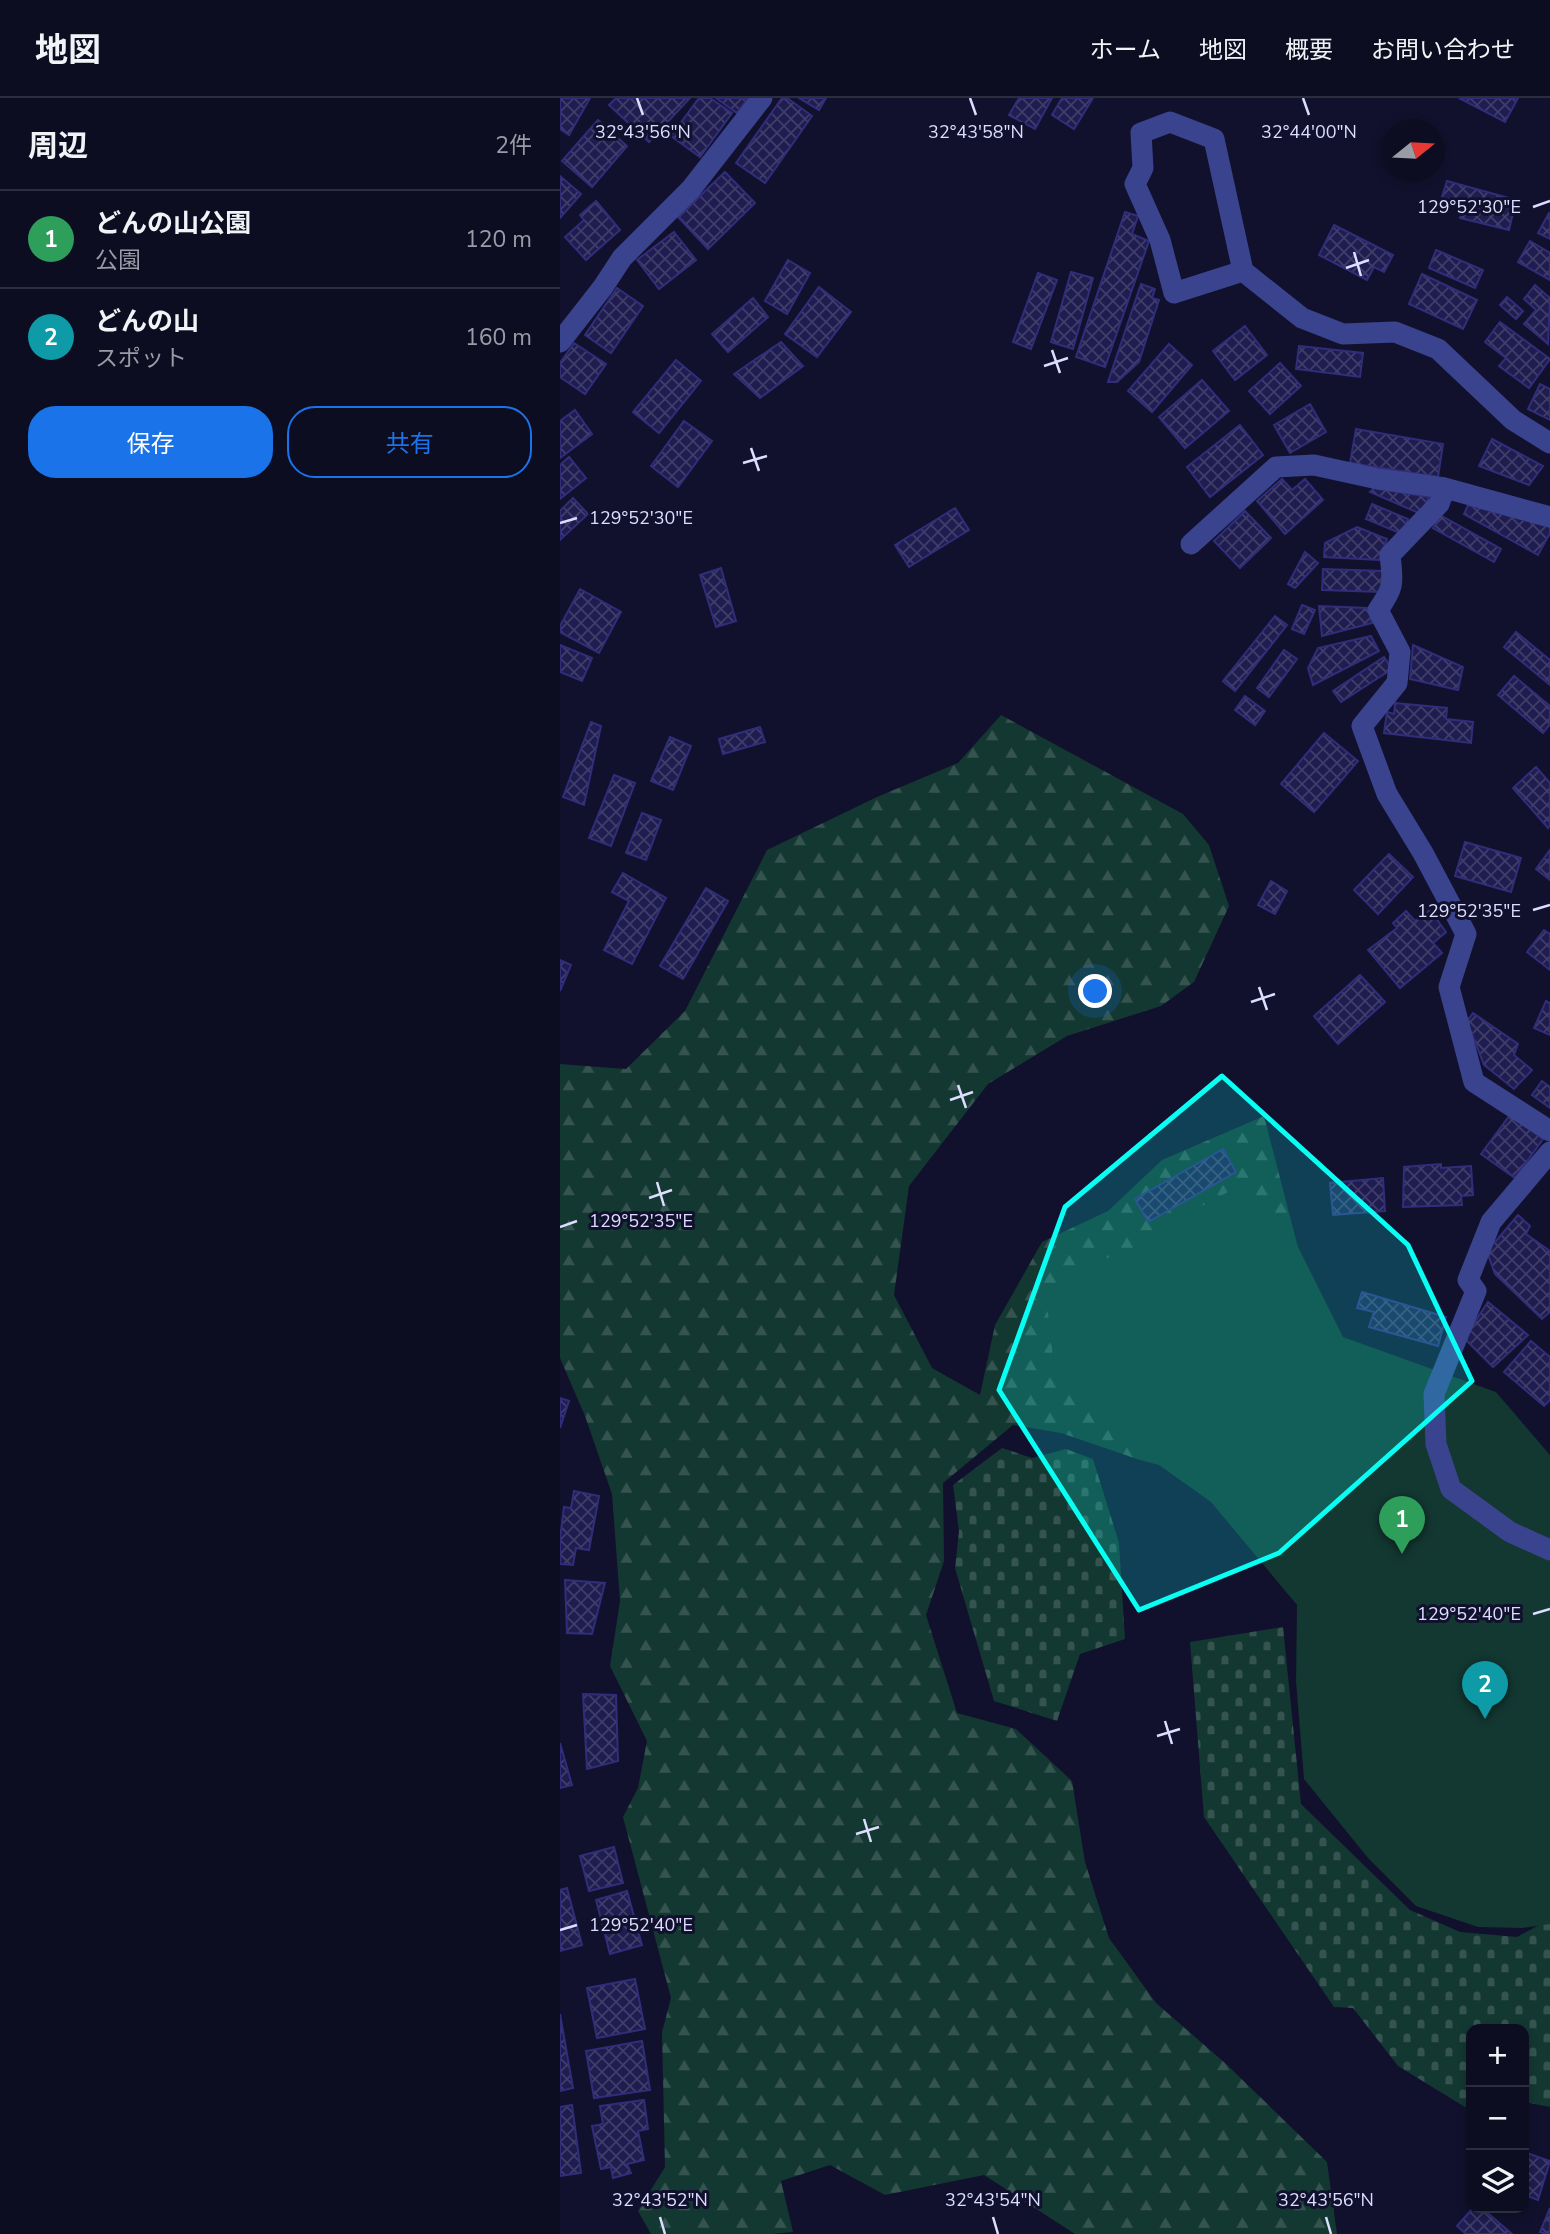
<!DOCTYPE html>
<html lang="ja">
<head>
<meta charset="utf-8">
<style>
  :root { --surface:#0d0d22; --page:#16162a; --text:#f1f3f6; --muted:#9a9ca5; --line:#2d2d40; --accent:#1a73e8 }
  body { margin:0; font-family:"Nunito Sans","Noto Sans JP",sans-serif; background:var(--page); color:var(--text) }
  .controls { position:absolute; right:21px; bottom:21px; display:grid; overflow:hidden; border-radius:14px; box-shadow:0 4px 10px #0003 }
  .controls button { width:63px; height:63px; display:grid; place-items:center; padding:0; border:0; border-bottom:2px solid var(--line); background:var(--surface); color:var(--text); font:35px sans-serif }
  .compass { position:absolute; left:822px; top:21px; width:63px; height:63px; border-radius:50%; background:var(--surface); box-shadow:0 4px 10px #0003; rotate:72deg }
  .you { position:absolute; left:536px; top:894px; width:24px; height:24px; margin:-18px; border:5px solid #fff; border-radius:50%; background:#1a73e8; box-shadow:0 0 0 10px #1a73e833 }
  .badge { display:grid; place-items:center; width:46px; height:46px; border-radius:50%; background:var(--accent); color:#fff; font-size:23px; font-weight:700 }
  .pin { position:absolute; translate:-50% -58px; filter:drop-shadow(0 2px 4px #0008) }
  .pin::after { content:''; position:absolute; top:37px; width:24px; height:21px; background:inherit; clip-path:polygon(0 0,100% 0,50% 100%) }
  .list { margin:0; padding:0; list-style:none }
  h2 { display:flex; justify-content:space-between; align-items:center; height:91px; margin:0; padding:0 28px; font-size:30px }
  h2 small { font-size:23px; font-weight:400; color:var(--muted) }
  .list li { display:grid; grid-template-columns:46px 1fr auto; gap:21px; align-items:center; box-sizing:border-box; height:98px; padding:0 28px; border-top:2px solid var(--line) }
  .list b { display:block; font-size:26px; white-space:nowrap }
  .list p { margin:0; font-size:23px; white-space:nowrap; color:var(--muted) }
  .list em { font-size:23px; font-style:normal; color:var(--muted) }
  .actions { display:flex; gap:14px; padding:21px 28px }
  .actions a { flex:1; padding:16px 0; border:2px solid var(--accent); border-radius:28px; text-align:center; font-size:24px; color:var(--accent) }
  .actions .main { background:var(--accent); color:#fff }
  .icon { flex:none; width:38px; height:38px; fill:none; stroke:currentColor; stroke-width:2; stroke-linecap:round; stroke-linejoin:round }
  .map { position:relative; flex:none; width:990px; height:2136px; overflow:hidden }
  header { display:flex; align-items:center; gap:42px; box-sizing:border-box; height:98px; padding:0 35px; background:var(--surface); border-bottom:2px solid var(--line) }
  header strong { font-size:33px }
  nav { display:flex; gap:38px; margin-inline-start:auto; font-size:24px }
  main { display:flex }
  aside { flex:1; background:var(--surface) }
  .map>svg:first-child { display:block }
</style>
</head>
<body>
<header>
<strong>地図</strong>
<nav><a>ホーム</a><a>地図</a><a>概要</a><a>お問い合わせ</a></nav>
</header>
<main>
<aside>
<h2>周辺<small>2件</small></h2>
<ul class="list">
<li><span class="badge" style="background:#2e9e5b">1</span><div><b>どんの山公園</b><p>公園</p></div><em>120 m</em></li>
<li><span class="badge" style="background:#0f9aa8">2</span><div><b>どんの山</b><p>スポット</p></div><em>160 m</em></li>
</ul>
<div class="actions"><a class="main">保存</a><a>共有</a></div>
</aside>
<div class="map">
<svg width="990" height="2136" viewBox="0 0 990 2136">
  <defs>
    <pattern id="forest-firs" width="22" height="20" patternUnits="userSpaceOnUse" patternTransform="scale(1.75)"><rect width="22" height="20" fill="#133731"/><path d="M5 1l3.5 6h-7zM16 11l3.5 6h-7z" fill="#355450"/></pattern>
    <pattern id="cemetery-stones" width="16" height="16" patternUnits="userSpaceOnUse" patternTransform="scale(1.75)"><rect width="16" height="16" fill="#133731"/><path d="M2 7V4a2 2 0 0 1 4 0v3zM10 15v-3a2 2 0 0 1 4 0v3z" fill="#355450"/></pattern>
    <pattern id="building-cross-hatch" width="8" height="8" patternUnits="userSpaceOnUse" patternTransform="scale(1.75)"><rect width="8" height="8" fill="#1f1c4f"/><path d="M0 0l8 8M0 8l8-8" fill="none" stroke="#3f3d69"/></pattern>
  </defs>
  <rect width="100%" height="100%" fill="#11112d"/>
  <path fill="url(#forest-firs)" d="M441,617L623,716L649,747L669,808L634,884L601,908L507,938L428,986L349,1088L334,1197L372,1270L420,1297L435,1227L482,1144L548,1113L602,1062L704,1018L766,1258L661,1384L577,1361L501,1335L453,1327L383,1385L384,1463L366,1517L397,1615L456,1631L512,1683L525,1764L549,1840L596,1905L665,1965L767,2064L777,2136H515L424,2077L325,2097L270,2067L221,2083L233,2134L212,2136H91L78,2113L105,2069L102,1934L111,1900L63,1719L78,1690L87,1643L50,1568L60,1503L52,1396L25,1318L0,1260V966L66,971L125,913L207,752L317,699L398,665Z"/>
  <path fill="url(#cemetery-stones)" d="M442,1350L472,1360L506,1351L533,1361L559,1445L565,1541L520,1556L497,1623L434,1603L395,1470L399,1433L393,1387Z
    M723,1529L741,1706L850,1812L900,1834L957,1839L990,1821V2009L964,2004V1931H911V2008L905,2009L838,1968L793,1910L774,1909L644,1719L630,1544Z"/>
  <path fill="#133731" d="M683,1086L726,1125L783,1239L936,1294L990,1357V1826L962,1830L918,1829L856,1808L808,1760L744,1681L736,1583L737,1507L651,1404L568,1345L494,1267L487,1206L527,1161L577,1158L627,1116Z"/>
  <path fill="url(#building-cross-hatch)" stroke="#312d7b" stroke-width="2" d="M0,0H30L9,37L0,31Z
    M56,0H130L89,44L49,7Z
    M139,0H150L172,15L140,59L111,38Z
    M156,0H188L177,15Z
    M222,0H227L252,18L205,85L176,65Z
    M239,0H266L259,12Z
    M459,0H492L475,31L449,17Z
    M502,0H533L514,31L492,17Z
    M899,0H958L945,24Z
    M38,22L67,48L32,89L2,63Z
    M165,74L195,105L148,151L118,119Z
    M0,78L21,96L0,120Z
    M887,83L956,102L949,132L900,120L904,105L882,99Z
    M36,103L60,132L26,162L5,139L24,122L20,117Z
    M565,114L578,118L572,136L589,143L545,269L516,259Z
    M989,115L990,116V141L978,135Z
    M774,127L833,157L824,174L814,169L807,182L759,157Z
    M114,134L136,162L99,191L77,162Z
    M970,143L990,155V182L958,164Z
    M876,152L923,172L915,190L869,170Z
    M228,162L250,175L227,216L205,203Z
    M511,174L533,180L513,251L491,244Z
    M478,175L497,182L471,251L453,244Z
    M862,176L917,202L903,231L849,206Z
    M581,186L595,191L592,200L599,202L579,264L557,284H548Z
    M975,187L990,200L988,246L964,226L976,212L964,201Z
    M259,189L291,214L257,259L225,236Z
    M57,190L83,208L51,255L25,237Z
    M947,199L963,213L956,221L940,207Z
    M193,200L208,219L168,254L152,236Z
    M940,224L990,261L969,290L939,268L946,260L925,244Z
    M685,228L707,257L675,282L653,253Z
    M221,244L243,268L200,300L174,276Z
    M14,245L46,266L25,296L0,279V265Z
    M609,246L632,267L592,314L568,293Z
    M739,248L803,255L800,279L736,271Z
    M116,262L141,283L99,335L73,314Z
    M720,265L741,288L710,316L689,293Z
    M642,282L669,313L625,350L599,319Z
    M980,286L990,291V322L968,311Z
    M750,306L766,334L730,355L714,327Z
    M15,312L32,336L0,360V323Z
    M124,323L152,343L118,389L91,368Z
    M680,327L703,357L650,399L627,369Z
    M796,331L883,346L878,379L790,365Z
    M932,341L983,368L969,387L919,368Z
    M9,359L26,380L0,401V367Z
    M722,381L732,392L745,381L763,402L725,436L697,403Z
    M814,390L869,399L861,416L810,394Z
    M13,400L28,416L0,442V413Z
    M812,406L848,421L842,436L806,421Z
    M908,407L990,429V435L978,457L904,416Z
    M395,410L409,432L349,469L335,447Z
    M685,413L711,440L680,470L654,443Z
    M880,417L941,451L934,464L873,430Z
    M797,429L827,441L819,462L764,459L765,445Z
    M745,454L758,465L735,490L728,486Z
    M161,470L176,523L156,529L140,477Z
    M763,471L823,473L822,494L762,492Z
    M20,491L61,514L39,555L0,534V528Z
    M742,507L755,512L744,536L732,531Z
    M759,508L808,510L812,525L762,538Z
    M715,518L727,527L675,593L663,583Z
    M956,534L990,562V587L944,549Z
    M811,538L819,553L753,587L748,570L758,550Z
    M0,547L32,560L22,583L0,574Z
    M853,547L903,569L898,592L850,581Z
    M724,552L737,561L709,599L697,590Z
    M824,559L832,571L781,604L773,593Z
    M954,578L990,608V626L983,635L938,597Z
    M685,598L705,613L695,627L675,612Z
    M835,605L887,610L886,621L913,624L911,645L824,635L827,614L834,616Z
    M31,624L41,628L24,707L3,699Z
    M200,629L205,644L163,656L159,641Z
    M764,635L798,663L754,714L721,686Z
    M110,639L131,648L113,692L91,683Z
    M976,669L990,685V728L988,730L953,690Z
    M54,677L75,685L51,748L29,740Z
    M82,715L101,722L86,762L66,755Z
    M905,744L961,760L951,794L895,778Z
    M990,752V782L976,771Z
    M829,756L853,779L818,816L794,792Z
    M63,775L106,800L72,866L44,852L69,803L52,794Z
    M711,783L727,793L715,816L698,807Z
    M146,790L168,803L123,881L100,868Z
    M870,812L886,834L873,845L882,855L840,890L808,852L837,830L833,825L846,813L855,823Z
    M984,832L990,836V872L967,854Z
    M0,862L11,867L0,893Z
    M800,877L825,904L778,946L754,918Z
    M986,903L990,905V937L974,930Z
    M913,915L958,946L954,957L972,972L954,991L924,967L907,923Z
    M982,983L990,989V1010L972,997Z
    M950,1017L983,1041L955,1080L921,1056Z
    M663,1051L676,1074L588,1124L575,1101Z
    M881,1066V1070L911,1068L913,1097L901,1098L902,1107L843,1109L844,1069Z
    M823,1080L825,1113L773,1117L770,1085Z
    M958,1117L970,1128L966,1136L990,1153V1214L982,1221L935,1176L926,1151L936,1143Z
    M802,1194L886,1219L878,1248L809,1229L814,1214L797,1210Z
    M928,1204L968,1237L933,1269L904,1240Z
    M971,1243L990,1259V1302L984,1308L944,1274Z
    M0,1300L9,1303L0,1330Z
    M14,1393L39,1398L29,1452L16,1450L13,1467L0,1466V1441L4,1409L11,1410Z
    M5,1482L45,1485L32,1536L7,1535Z
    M23,1596L56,1597L58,1663L27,1671Z
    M0,1645L12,1687L0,1690Z
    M54,1749L63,1785L29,1793L20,1758Z
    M7,1790L22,1847L0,1853V1792Z
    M67,1793L82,1847L50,1856L36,1802Z
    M75,1881L85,1931L37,1940L27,1890Z
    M0,1916L13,1990L0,1993Z
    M82,1943L90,1992L34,2000L26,1953Z
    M84,2002L88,2031L78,2033L84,2062L67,2066L71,2075L53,2080L51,2069L41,2071L32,2028L43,2026L40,2008Z
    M12,2007L21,2075L0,2078V2009Z
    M964,2054L990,2063L978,2102L964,2097Z
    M913,2110H922L952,2136H906L897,2128Z
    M990,2110V2136H987L980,2134Z"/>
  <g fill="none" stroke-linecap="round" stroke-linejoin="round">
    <path stroke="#3a438d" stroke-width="21" d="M610,24L654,41L683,173L614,195L600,142L575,86L583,70L581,35Z
      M683,173L742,220L783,236L835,234L878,251L953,322L990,345
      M0,244L43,189L62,160L131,91L202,0
      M885,390L879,406L830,457C833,485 835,488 818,512L840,554L837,585L802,628L827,696L863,755L906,836L889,889L914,984L990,1033
      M631,446L716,369L754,367L818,381L885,390L990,419
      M990,1054L931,1124L908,1182L916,1193L874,1296L876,1346L891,1391L950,1434L990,1452"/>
  </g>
  <path fill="#08fff3" fill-opacity="0.2" stroke="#08fff3" stroke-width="5" stroke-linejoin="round" d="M662,978L848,1147L912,1283L719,1455L579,1512L439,1292L505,1109Z"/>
  <path fill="none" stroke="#dcddff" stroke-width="2.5" d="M77,0L83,17M410,0L416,17M743,0L749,17M973,109L990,103M794,154L801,178M786,170L809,162M492,252L500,275M484,268L508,260M191,350L199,373M183,365L207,358M0,425L17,420M973,812L990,807M699,889L707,912M691,904L715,896M398,987L406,1010M390,1002L413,994M97,1084L104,1108M89,1100L112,1092M0,1129L17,1123M973,1516L990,1511M605,1623L612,1646M597,1638L620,1631M304,1721L311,1744M296,1736L319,1729M0,1832L17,1827M100,2119L105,2136M433,2119L438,2136M766,2119L771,2136"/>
  <g font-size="18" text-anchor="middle" fill="#dcddff" stroke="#11112d" stroke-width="6" stroke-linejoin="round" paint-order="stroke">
    <text x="83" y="40">32°43'56"N</text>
    <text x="416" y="40">32°43'58"N</text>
    <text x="749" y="40">32°44'00"N</text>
    <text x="909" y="115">129°52'30"E</text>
    <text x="81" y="426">129°52'30"E</text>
    <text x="909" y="819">129°52'35"E</text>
    <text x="81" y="1129">129°52'35"E</text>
    <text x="909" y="1522">129°52'40"E</text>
    <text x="81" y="1833">129°52'40"E</text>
    <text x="100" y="2108">32°43'52"N</text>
    <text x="433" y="2108">32°43'54"N</text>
    <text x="766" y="2108">32°43'56"N</text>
  </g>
</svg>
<div class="controls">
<button>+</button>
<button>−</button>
<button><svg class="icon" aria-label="layers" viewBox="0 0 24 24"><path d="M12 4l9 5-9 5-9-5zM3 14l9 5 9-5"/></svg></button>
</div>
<svg class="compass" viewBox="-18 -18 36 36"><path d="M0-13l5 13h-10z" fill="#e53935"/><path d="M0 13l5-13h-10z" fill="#9a9ca5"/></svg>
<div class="you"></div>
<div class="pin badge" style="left:842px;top:1456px;background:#2e9e5b">1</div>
<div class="pin badge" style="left:925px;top:1621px;background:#0f9aa8">2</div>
</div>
</main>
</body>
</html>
